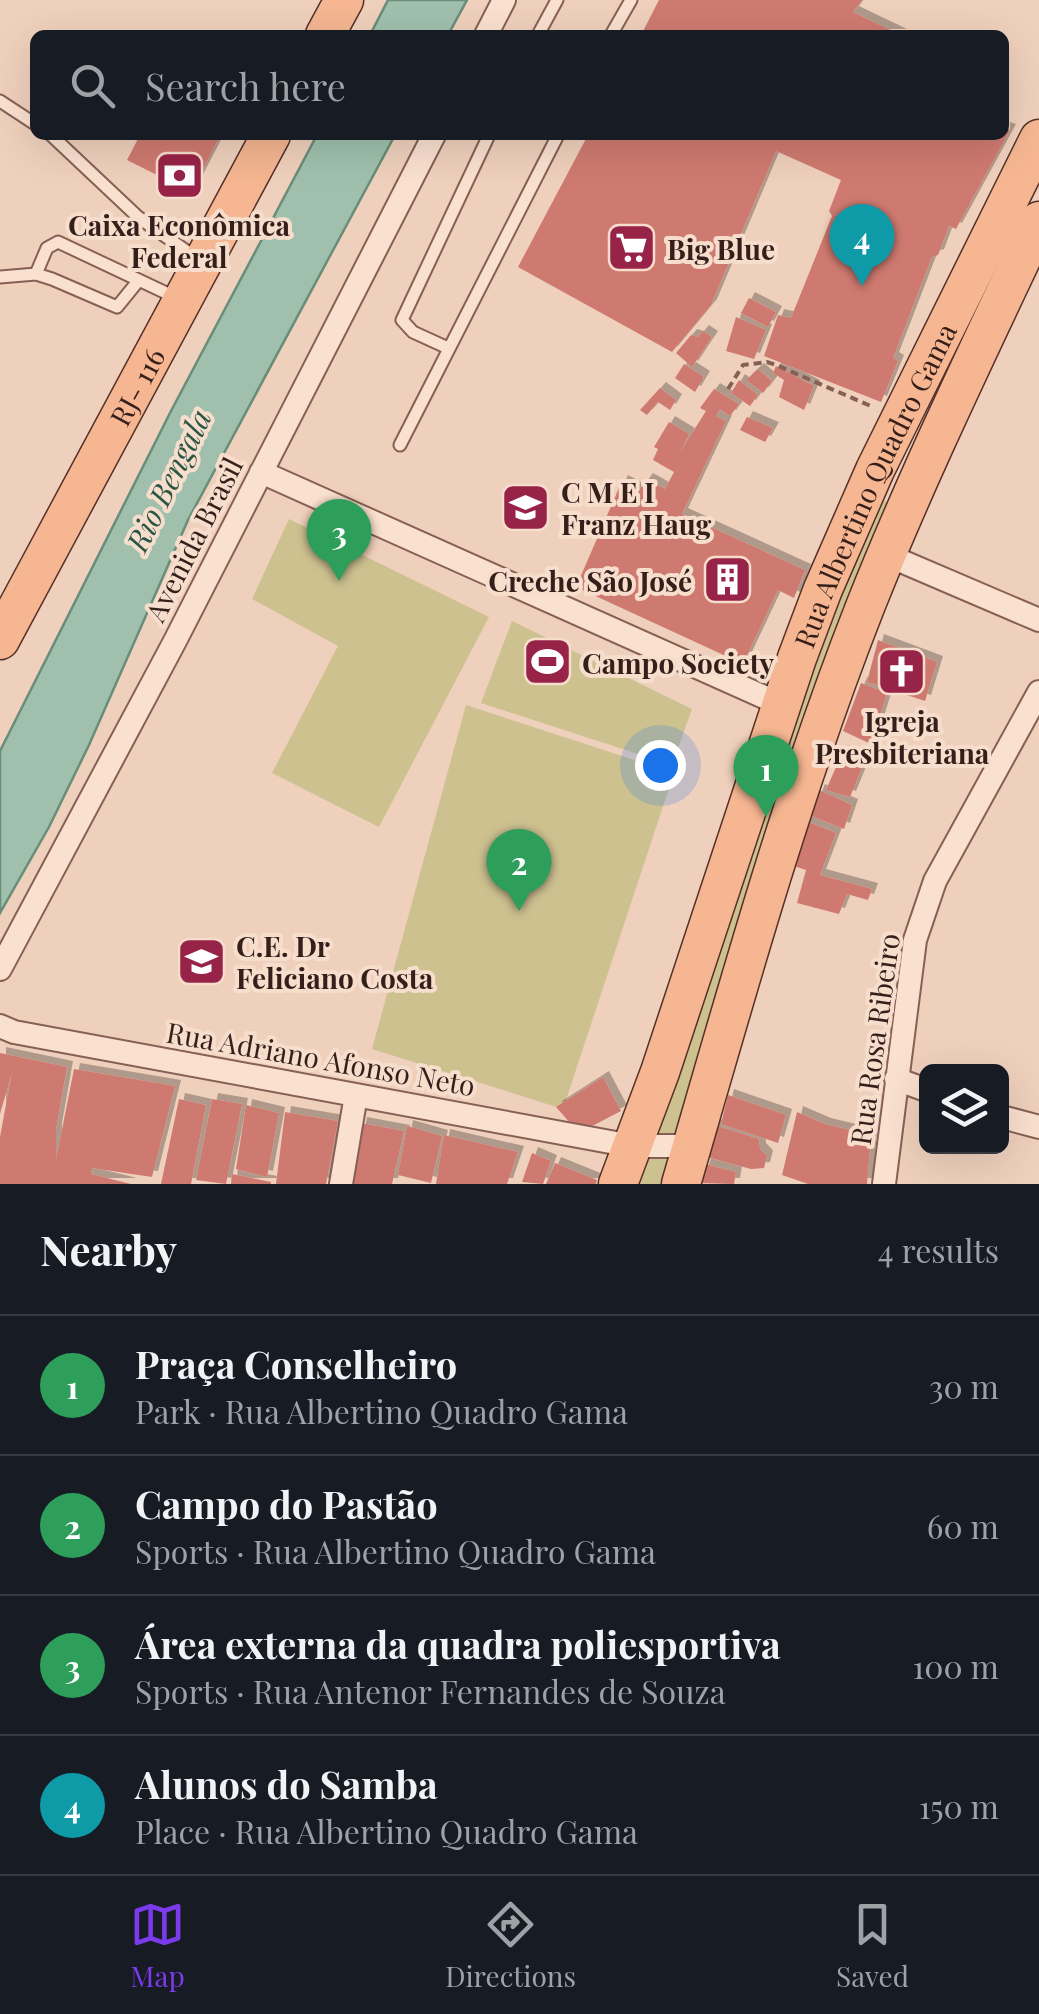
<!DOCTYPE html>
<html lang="en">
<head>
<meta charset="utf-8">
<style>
  :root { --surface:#171b24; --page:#20242c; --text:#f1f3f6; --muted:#9ea1a6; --line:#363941; --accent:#7c3aed }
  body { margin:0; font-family:"Playfair Display",serif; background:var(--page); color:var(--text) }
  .controls { position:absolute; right:30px; bottom:30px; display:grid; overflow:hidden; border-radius:15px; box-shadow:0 10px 40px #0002 }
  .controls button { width:90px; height:90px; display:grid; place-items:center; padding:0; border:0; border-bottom:2px solid var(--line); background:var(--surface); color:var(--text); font:50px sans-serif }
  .you { position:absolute; left:660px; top:765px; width:35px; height:35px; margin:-25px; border:8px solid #fff; border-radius:50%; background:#1a73e8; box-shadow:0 0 0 15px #1a73e833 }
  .badge { display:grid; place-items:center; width:65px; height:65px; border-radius:50%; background:var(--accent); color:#fff; font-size:32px; font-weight:700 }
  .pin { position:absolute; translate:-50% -82px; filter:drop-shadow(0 2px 5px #0008) }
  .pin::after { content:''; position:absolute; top:52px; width:35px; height:30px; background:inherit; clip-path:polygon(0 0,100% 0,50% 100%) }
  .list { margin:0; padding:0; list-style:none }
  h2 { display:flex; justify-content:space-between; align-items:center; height:130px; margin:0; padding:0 40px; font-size:42px }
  h2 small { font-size:32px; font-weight:400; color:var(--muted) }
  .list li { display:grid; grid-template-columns:65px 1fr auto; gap:30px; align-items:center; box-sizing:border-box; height:140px; padding:0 40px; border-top:2px solid var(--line) }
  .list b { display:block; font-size:38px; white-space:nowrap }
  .list p { margin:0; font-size:32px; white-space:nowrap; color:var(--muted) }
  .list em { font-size:32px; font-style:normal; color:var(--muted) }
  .icon { flex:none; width:55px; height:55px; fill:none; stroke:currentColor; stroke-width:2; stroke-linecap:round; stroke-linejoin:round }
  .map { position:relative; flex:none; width:1039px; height:1184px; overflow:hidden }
  .search { position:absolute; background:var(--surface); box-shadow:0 10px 40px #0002; left:30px; right:30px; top:30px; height:110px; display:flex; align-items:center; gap:25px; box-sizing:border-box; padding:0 35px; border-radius:15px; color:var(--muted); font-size:38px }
  .sheet { height:690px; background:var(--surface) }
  nav { display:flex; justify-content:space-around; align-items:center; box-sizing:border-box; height:140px; border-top:2px solid var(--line); background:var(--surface); font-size:28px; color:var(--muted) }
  nav a { display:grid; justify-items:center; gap:5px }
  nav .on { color:var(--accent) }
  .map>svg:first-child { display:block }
</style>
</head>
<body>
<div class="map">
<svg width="1039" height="1184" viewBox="0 0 1039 1184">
  <defs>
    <filter id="shadow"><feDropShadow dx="6" dy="-6" stdDeviation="0" flood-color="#0004"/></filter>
  </defs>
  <rect width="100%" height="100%" fill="#efd0bc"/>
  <path fill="#cdc190" d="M867,490L899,509L677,1184H623Z
    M289,519L489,617L379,827L272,773L338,646L252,599Z
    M512,621L692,709L672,765L481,703Z
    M466,705L674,773L563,1109L372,1049Z"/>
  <path fill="#a0c0ad" stroke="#688d78" stroke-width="2.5" d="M388,0H467L448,35H370Z
    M317,135H395L188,520L89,745L49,827L0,913V751L171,411Z"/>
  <path fill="#cf7a70" filter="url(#shadow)" d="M659,0H862L853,12L901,35H641Z
    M1004,128L1010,130L956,229L949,226L938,255L932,257L893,358L898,361L881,402L764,356L778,315L791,318L832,216L829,211L841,180L776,151L711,305L672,352L518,267L588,135H1004Z
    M140,135H218L220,136L191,192L127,160Z
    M749,298L776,312L768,327L741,313Z
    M736,317L766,330L754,359L726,351Z
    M703,331L712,337L692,367L676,353L691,335L698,337Z
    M684,364L704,377L695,392L675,378Z
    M776,366L814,386L804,410L779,397L784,380L773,373Z
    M758,369L772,381L763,393L746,380Z
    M739,380L758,395L750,406L731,393Z
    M660,388L676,400L670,410L658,402L647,415L640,410Z
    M714,389L739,404L730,416L720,409L716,416L726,421L682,514L805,570L794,598L778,590L743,664L576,587L622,481L639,490L647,479L665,489L674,472L653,460L658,449L654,447L669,422L689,434L680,452L706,411L700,408Z
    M747,417L773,428L765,442L740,430Z
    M878,640L937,662L925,701L867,682Z
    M861,683L887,693L871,744L843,731Z
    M843,751L866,758L850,797L826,790Z
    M819,790L852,805L844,829L809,815Z
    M806,821L836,833L820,875L872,889L868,900L847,894L839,914L797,903L806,870L791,865Z
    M0,1053L67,1067L56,1129V1160L74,1069L175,1086L152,1177L92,1168L91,1174L131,1184H0V1137L12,1072L0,1114Z
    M603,1077L621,1111L579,1133L556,1107Z
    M728,1095L786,1115L778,1143L721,1124Z
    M179,1099L206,1105L191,1184H161Z
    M212,1099L242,1104L226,1184L196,1180Z
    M246,1105L279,1113L267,1177L236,1169Z
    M285,1112L338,1121L326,1184H276Z
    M797,1112L825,1124L871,1135L867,1184H808L782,1175Z
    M361,1123L404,1131L392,1184H350Z
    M714,1125L759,1139L760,1149L767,1156L764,1168L751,1169L707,1157Z
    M407,1126L442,1136L431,1183L398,1175Z
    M444,1135L518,1152L507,1184H436Z
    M532,1153L551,1161L543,1184L522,1182Z
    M555,1163L597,1180L596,1184H546Z
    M705,1164L736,1172L734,1184L699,1183Z
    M232,1174L271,1182V1184H231Z"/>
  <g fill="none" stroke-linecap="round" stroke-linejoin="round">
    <defs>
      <path id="lane" d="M538,35L557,0
        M611,35L631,0
        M0,101L35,124
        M51,135L138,217L199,260
        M36,274L47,248L58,242L179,299
        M0,277L36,274L52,279L117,307L139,280
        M448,348L413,332L402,320L489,135
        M400,445L558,135"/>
      <path id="street" d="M486,35L504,0
        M261,472L782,705
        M887,555L1039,620
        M0,969L175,641L434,135
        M0,1026L14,1032L632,1146H692
        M896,1079L926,1090
        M1002,1117L1039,1127
        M341,1184L356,1095
        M884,1184L915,940L935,881L1039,692"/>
      <g id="primary">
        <path d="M325,35L344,0"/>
        <path id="s1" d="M0,640L271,135"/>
        <path id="s2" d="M618,1184L660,1072L797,658L823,589L875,470L1039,139"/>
        <path d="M681,1184C737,991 791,795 865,607C917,476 979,349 1039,221"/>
      </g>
    </defs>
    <use href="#lane" stroke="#876055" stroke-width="15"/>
    <use href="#street" stroke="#876055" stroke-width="26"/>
    <use href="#primary" stroke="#54302a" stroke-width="41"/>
    <path stroke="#876055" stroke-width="4" stroke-dasharray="8 5" stroke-linecap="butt" d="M728,389L743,365L767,362L776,365L873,407"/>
    <use href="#lane" stroke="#fae0cf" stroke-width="11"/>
    <use href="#street" stroke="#fae0cf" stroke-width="22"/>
    <use href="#primary" stroke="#f5b691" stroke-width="38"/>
  </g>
  <defs>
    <symbol id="bank-square" viewBox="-11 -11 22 22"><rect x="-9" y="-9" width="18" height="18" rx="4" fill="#982349" stroke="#f6ddcc"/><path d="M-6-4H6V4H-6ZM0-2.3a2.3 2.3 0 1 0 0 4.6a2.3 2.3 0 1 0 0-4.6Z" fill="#fff"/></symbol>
    <symbol id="supermarket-square" viewBox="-11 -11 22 22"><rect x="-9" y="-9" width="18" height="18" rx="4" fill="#982349" stroke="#f6ddcc"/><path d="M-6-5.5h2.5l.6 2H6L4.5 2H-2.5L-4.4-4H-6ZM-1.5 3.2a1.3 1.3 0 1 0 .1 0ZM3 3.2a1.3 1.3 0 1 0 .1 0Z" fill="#fff"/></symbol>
    <symbol id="school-square" viewBox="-11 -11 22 22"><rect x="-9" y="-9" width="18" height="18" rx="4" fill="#982349" stroke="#f6ddcc"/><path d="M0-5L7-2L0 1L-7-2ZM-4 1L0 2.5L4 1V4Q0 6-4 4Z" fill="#fff"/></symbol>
    <symbol id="building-square" viewBox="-11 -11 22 22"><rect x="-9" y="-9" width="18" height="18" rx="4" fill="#982349" stroke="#f6ddcc"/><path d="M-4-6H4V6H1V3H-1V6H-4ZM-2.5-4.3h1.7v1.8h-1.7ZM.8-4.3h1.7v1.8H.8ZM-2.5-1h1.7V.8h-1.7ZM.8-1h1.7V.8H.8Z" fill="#fff"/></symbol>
    <symbol id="stadium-square" viewBox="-11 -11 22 22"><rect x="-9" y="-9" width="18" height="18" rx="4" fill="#982349" stroke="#f6ddcc"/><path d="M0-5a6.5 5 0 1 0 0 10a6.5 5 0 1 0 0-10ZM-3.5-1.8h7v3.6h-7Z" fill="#fff"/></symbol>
    <symbol id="church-square" viewBox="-11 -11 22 22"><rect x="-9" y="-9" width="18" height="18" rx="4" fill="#982349" stroke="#f6ddcc"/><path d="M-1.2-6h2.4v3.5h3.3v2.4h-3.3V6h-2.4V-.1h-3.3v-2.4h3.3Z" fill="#fff"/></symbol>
  </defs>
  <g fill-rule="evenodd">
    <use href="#bank-square" x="152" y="148" width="55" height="55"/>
    <use href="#supermarket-square" x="604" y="220" width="55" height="55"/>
    <use href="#school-square" x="498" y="480" width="55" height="55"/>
    <use href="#building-square" x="700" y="552" width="55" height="55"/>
    <use href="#stadium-square" x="520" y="634" width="55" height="55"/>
    <use href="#church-square" x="874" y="644" width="55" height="55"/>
    <use href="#school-square" x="174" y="934" width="55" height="55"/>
  </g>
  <g text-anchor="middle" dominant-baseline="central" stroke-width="8" stroke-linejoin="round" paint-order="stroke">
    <g font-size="28" font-weight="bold" fill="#351f1b" stroke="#f6ddcc" text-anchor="start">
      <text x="179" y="224" text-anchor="middle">Caixa Econômica<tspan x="179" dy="32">Federal</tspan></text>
      <text x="667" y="248">Big Blue</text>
      <text x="561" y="491">C M E I<tspan x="561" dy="32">Franz Haug</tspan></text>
      <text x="692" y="580" text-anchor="end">Creche São José</text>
      <text x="582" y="662">Campo Society</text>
      <text x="902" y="720" text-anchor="middle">Igreja<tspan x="902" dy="32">Presbiteriana</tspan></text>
      <text x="236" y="945">C.E. Dr<tspan x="236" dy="32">Feliciano Costa</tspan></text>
    </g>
    <g font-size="28" fill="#351f1b" stroke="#f6ddcc">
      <text stroke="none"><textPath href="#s1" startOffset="288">RJ- 116</textPath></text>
      <text stroke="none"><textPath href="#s2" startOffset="745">Rua Albertino Quadro Gama</textPath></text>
      <text transform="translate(193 539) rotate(-63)">Avenida Brasil</text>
      <text transform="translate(874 1039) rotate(-82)">Rua Rosa Ribeiro</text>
      <text transform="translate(321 1058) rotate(10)">Rua Adriano Afonso Neto</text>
    </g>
    <g font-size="30" font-style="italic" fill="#295645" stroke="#f6ddcc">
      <text transform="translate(168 480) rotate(-64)">Rio Bengala</text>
    </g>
  </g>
</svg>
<div class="controls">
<button><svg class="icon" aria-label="layers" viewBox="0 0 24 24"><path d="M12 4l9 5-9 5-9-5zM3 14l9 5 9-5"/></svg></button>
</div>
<div class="you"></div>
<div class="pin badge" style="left:766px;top:817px;background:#2e9e5b">1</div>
<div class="pin badge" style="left:519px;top:911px;background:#2e9e5b">2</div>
<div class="pin badge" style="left:339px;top:581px;background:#2e9e5b">3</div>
<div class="pin badge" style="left:862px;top:286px;background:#0f9aa8">4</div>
<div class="search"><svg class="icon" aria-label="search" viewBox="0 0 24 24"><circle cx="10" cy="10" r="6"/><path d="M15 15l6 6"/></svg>Search here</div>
</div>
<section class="sheet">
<h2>Nearby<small>4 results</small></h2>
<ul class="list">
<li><span class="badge" style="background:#2e9e5b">1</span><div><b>Praça Conselheiro</b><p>Park · Rua Albertino Quadro Gama</p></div><em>30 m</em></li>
<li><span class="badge" style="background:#2e9e5b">2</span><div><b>Campo do Pastão</b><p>Sports · Rua Albertino Quadro Gama</p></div><em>60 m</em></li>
<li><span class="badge" style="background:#2e9e5b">3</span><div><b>Área externa da quadra poliesportiva</b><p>Sports · Rua Antenor Fernandes de Souza</p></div><em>100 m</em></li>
<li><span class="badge" style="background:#0f9aa8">4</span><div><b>Alunos do Samba</b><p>Place · Rua Albertino Quadro Gama</p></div><em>150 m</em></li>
</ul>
</section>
<nav>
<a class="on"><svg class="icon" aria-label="map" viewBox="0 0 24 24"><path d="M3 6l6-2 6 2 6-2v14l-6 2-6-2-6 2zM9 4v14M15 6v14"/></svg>Map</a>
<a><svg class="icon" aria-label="directions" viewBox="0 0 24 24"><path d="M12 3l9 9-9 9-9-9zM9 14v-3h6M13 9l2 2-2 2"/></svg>Directions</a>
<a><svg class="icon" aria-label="saved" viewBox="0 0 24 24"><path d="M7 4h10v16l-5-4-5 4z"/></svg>Saved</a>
</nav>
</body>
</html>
